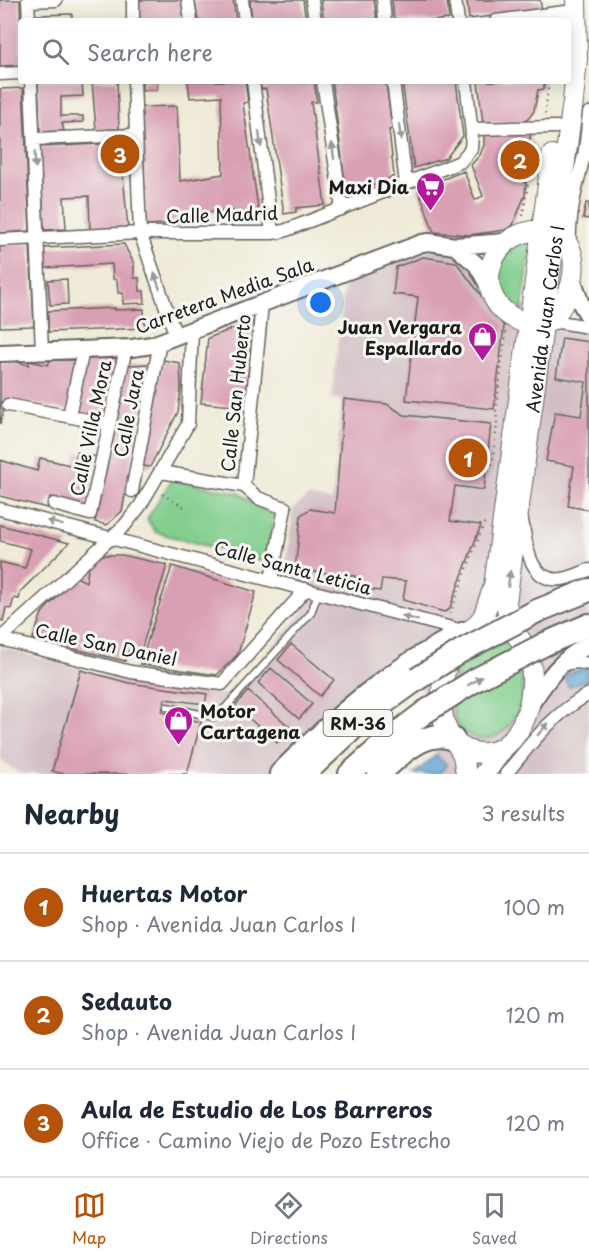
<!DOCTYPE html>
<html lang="en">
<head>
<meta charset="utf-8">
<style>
  :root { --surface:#fff; --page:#f2f2f3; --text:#1f2937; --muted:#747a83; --line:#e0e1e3; --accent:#b45309 }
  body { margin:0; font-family:"Playpen Sans",sans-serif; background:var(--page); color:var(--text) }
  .you { position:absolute; left:321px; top:303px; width:21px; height:21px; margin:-15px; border:4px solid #fff; border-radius:50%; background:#1a73e8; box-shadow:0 0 0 9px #1a73e833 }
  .badge { display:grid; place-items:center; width:39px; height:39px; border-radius:50%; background:var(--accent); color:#fff; font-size:20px; font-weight:700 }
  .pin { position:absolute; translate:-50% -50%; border:3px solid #fff; box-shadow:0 2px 6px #0006 }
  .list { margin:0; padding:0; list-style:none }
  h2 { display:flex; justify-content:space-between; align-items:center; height:78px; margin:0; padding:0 24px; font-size:26px }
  h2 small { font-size:20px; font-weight:400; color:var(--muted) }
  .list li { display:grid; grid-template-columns:39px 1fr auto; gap:18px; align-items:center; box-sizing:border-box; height:108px; padding:0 24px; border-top:2px solid var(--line) }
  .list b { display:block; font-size:22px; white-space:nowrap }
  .list p { margin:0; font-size:20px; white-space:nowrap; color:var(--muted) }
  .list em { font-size:20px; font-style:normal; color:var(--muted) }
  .icon { flex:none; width:33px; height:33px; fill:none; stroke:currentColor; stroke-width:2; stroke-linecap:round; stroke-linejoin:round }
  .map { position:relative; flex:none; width:589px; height:774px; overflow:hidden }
  .search { position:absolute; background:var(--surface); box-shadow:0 3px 15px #0003; left:18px; right:18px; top:18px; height:66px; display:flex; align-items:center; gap:15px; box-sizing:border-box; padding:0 21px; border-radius:6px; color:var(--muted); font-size:22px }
  .sheet { height:402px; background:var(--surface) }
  nav { display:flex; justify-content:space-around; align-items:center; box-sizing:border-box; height:84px; border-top:2px solid var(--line); background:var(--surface); font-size:16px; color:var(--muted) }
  nav a { display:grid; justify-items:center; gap:3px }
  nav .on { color:var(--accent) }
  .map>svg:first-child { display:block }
</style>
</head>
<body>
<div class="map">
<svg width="589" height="774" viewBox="0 0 589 774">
  <rect width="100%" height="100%" fill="#f6f6f2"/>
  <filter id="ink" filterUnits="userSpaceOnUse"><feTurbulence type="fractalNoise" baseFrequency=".0167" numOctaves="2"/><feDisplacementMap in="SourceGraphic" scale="12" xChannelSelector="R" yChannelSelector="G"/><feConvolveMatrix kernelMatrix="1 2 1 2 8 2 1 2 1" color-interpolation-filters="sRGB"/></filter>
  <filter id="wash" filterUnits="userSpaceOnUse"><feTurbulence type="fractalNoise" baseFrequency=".008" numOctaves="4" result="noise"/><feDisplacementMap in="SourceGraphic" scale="24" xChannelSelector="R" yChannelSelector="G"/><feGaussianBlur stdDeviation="1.35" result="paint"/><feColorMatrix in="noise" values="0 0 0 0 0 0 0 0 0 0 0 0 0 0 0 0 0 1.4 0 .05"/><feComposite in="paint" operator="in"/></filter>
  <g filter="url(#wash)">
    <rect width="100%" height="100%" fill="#f0ebd8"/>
    <path fill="#d2bec3" d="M455,246L493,294L589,327V774H427L442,760L436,755V747L422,692L417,679L281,774H20L3,762L0,756V647L127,681L229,695L303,612L286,568L293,509L308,496L332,501L342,400L332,398L346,271L382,257Z"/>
    <path fill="#81ce8d" stroke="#4e7554" stroke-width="1.5" d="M534,231L520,321L509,315L490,267Z
      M172,479L239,493L274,516L266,562L155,532L147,519Z
      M504,641C516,649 521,663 522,677C528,763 424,760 459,663Z"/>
    <path fill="#5ba1d0" stroke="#3c5e76" stroke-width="1.5" d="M589,667V679L568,687L564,675Z
      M436,755L447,765L439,774H414Z"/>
    <g id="blocks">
      <path fill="#d9a0b4" d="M0,0H20L21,65L0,66Z
        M138,0H183L186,21H138Z
        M195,0H233L236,21H198Z
        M250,0H303L306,21H252Z
        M321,0H374L377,21H324Z
        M392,0H447L449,19L430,21H394Z
        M467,0H540L542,10L469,19Z
        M72,14V21H36V15Z
        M38,81H82L83,96L61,97V116H83V122L62,123L64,131L40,132Z
        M92,81H117L119,129L96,130Z
        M142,81H157V90H142Z
        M188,81H245L248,102L243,103L259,215L234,217L233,211L181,214V223L146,225L141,107L177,106L180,181L223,174L221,96L190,98Z
        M260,81H314L317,102H311L325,205L296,208V212L284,214L266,89H261Z
        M332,81H386L392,129L389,130L394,176L377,185L346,189Z
        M402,81H456L463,136L446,158L414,168Z
        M478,81H544V89L538,90L534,111L529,118L523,122L483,123Z
        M23,88L30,231L0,233V89Z
        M531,131L523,182L526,181L525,195L513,225L505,230L469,235L434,232L418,189L464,171L475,200L483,196L471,165L480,155L484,145V132Z
        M120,143L128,228L90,230L89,196L64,197L66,229L44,230L40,147Z
        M586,203H589V219L583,218Z
        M30,244L34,326L0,327V245Z
        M124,244L134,264V278H139L140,291H144L145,303L123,304V293H118L117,280L113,279L112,264L45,268L44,248Z
        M423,257L456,262L504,326L494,409L406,400L418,297L393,294L396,267Z
        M67,279L68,304L50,305L48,280Z
        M115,308V310L144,309L145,328L48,332V311Z
        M253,321L245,407L201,403L208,338Z
        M562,338L589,342V510L568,506L574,466L546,461L555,412L581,416L586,382L556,377Z
        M118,358L107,418L74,411L84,359Z
        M50,360H78L68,410L6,399L0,424V362L14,361L29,365V361L48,365Z
        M163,360L180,363L181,388L178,412L150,467L143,466Z
        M150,364L122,511L107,525L95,522L127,365Z
        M344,399L387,404L404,415L491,424L484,490L455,486L450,521L481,525L449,610L444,612L403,600L406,581L382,579L380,591L354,587L355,576L295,570L301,515L310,509L335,513Z
        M77,452L97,457L87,507L50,497L47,508L0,496V460L37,471L40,458L74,466Z
        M0,525L69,543L21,591L19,599L14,598L11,609L6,608L3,621L0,620V562L25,568L31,549L0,541Z
        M103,555H122L167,565L140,654L128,651L125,661L33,639L42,613L76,577L86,582L89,564Z
        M172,566L256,592L238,654L217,675L140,664Z
        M291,644L334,680L320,696L278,660Z
        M271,668L312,704L299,719L258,683Z
        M81,670L129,683L207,694L205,704L165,699L162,712L201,722L187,774H64L52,771Z
        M248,691L290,727L277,743L235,706Z"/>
    </g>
  </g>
  <g filter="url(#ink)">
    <use href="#blocks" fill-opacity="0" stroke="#66645e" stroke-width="1.5"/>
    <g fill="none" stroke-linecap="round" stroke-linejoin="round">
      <defs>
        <path id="lane" d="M167,707L214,717L226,707L311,613L318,593"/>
        <path id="street" d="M28,0L29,21
          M133,0V21
          M188,0L191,21
          M242,0L245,21
          M312,0L315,21
          M383,0L385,21
          M455,0L458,21
          M28,1L56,0
          M496,21L565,12
          M0,74L21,73
          M31,81L42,351
          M134,81L140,233L176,336
          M253,81L272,233
          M323,81L342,209
          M393,81L406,183
          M472,129L557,127
          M34,139L135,135
          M0,240L140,233H272L284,231L460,162L471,149L472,134L466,81
          M570,247C568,220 575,190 582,164C587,147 587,129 589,113
          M544,325L559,322L589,327
          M8,405L109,424
          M69,416L83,350
          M161,472L244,486L258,498L285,508L271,580
          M244,486L262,304
          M132,491L160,342
          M54,504L90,514L126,348
          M0,509L463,631
          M522,520C526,542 528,584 562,579C571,578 580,573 589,570
          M0,639L125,525L140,506L188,424L192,330
          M0,639L131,672L222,684L306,589
          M562,664L577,662L589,664
          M506,774C531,743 554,713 589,694"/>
        <path id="secondary" d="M455,246L477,265L490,288
          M572,277L580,302L589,317
          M0,353L132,348L152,345L422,243L429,242L455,246L505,242
          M530,705C547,680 561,658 589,645"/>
        <g id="primary">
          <path d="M541,230C548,232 557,232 563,238C586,262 568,310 543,325C535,324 527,324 520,321C469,300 485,232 541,230Z"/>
          <path d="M488,624C556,625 538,754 483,753C472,753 461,748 454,741C431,716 442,652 467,632C474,627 480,625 488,624Z"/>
          <path d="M475,627L483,617L494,586L552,155"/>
          <path id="s1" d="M517,635L509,618L506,603L573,101L577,58L576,0"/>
          <path d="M456,743L463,755L466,774"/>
          <path d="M484,774L504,747"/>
        </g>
        <path id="highway" d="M537,611L589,590
          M545,644L589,625
          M281,774C336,718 394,667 465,633
          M304,774L367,715L417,679
          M350,774L388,740L425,712
          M379,774C397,757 426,727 453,739"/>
      </defs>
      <use href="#lane" stroke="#66645e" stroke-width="9"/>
      <use href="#street" stroke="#66645e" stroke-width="15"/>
      <use href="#secondary" stroke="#66645e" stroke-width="20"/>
      <use href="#primary" stroke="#66645e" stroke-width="22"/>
      <use href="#highway" stroke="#66645e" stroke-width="26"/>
      <path stroke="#66645e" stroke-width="2" stroke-dasharray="1.5 4.5" stroke-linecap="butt" d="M545,114L549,81
        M523,216L535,139
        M492,465L497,425L496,410L506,330
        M162,494L186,508
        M450,614L485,521"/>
      <use href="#lane" stroke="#fff" stroke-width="6"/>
      <use href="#street" stroke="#fff" stroke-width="12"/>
      <use href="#secondary" stroke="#fff" stroke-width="16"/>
      <use href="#primary" stroke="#fff" stroke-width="20"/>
      <use href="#highway" stroke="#fff" stroke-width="22"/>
      <defs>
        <path id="highway-bridge" d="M417,679L461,651L537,611
          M425,712L477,679L545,644"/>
      </defs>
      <use href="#highway-bridge" stroke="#66645e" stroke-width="26" stroke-linecap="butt"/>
      <use href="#highway-bridge" stroke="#fff" stroke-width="22"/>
    </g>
    <defs><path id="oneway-solid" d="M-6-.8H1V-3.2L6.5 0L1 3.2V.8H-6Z" transform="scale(1.5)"/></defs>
    <g fill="#999">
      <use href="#oneway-solid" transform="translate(400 132) rotate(83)"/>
      <use href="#oneway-solid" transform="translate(260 139) rotate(83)"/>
      <use href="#oneway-solid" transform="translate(333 151) rotate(-98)"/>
      <use href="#oneway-solid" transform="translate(35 160) rotate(87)"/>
      <use href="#oneway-solid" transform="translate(157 281) rotate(-109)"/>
      <use href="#oneway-solid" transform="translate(55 523) rotate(-165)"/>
      <use href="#oneway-solid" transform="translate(509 579) rotate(-82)"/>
      <use href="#oneway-solid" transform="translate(410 618) rotate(-164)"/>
      <use href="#oneway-solid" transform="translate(475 681) rotate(-31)"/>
      <use href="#oneway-solid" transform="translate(543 729) rotate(-49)"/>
    </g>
  </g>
  <defs>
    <symbol id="supermarket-pin" viewBox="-11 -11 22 30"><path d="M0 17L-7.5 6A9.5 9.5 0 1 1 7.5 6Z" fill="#b5179e" stroke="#f6f6f2"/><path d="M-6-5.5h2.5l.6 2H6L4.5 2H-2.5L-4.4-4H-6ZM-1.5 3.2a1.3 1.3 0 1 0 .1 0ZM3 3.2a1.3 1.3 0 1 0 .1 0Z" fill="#fff"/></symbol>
    <symbol id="shop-pin" viewBox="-11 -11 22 30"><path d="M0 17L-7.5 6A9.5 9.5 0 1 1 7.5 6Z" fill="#b5179e" stroke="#f6f6f2"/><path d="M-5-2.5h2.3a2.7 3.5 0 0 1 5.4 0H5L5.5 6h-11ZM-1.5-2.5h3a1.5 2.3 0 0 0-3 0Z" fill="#fff"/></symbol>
  </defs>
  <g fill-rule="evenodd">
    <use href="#supermarket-pin" x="414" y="170" width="33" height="45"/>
    <use href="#shop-pin" x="466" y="320" width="33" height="45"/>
    <use href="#shop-pin" x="162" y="704" width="33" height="45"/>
  </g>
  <g text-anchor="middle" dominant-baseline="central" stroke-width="6" stroke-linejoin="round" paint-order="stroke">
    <rect fill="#f6f6f2" stroke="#5d5d5c" stroke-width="1.5" x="323.5" y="710" width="69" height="26" rx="4.5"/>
    <g font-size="16" font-weight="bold" fill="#1c1c1c">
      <text x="358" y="723">RM-36</text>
    </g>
    <g font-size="18" font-weight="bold" fill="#1c1c1c" stroke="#f6f6f2" text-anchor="end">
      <text x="409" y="186">Maxi Dia</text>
      <text x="462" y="326">Juan Vergara<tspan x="462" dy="21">Espallardo</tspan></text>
      <text x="200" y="710" text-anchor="start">Motor<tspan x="200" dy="21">Cartagena</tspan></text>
    </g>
    <g font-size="18" fill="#1c1c1c" stroke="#f6f6f2">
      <text transform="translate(222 214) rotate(-2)">Calle Madrid</text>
      <text transform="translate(224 295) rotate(-20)">Carretera Media Sala</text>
      <text stroke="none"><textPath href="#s1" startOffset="321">Avenida Juan Carlos I</textPath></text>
      <text transform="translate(235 393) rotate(-84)">Calle San Huberto</text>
      <text transform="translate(128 413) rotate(-79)">Calle Jara</text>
      <text transform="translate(90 428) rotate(-78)">Calle Villa Mora</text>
      <text transform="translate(293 567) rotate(15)">Calle Santa Leticia</text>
      <text transform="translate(106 644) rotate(12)">Calle San Daniel</text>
    </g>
  </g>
</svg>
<div class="you"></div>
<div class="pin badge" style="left:468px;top:458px">1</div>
<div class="pin badge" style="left:520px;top:160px">2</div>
<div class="pin badge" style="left:120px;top:154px">3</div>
<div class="search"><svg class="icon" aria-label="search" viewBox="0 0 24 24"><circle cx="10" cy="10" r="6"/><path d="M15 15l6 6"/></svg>Search here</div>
</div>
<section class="sheet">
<h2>Nearby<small>3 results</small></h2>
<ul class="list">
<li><span class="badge">1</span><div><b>Huertas Motor</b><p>Shop · Avenida Juan Carlos I</p></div><em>100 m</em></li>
<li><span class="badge">2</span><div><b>Sedauto</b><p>Shop · Avenida Juan Carlos I</p></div><em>120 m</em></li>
<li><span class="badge">3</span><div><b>Aula de Estudio de Los Barreros</b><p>Office · Camino Viejo de Pozo Estrecho</p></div><em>120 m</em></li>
</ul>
</section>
<nav>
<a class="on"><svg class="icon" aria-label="map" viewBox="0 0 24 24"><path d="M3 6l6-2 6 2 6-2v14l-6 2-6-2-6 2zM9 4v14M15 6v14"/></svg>Map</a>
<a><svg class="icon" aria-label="directions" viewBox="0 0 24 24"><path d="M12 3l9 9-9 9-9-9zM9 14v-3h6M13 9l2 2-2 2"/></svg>Directions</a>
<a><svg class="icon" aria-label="saved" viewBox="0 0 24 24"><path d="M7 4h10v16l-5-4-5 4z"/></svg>Saved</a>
</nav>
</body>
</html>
